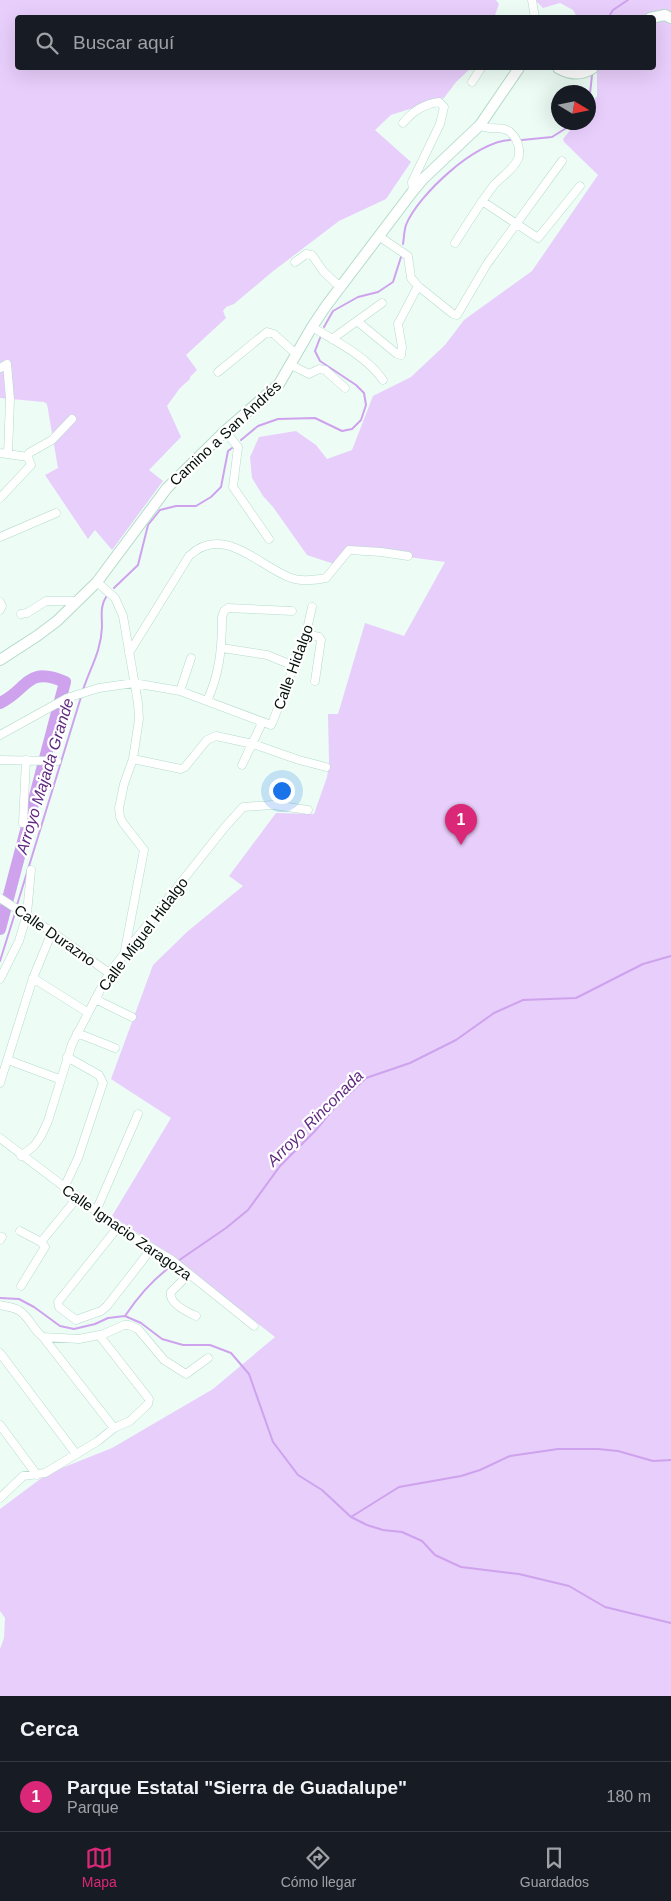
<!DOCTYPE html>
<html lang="es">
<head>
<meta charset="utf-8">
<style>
  :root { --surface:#171b24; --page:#20242c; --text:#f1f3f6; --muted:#9ea1a6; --line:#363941; --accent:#db2777 }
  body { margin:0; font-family:Helvetica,sans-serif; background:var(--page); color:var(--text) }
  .compass { position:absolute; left:551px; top:85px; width:45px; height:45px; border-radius:50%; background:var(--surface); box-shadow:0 5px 20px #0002; rotate:100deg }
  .you { position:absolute; left:281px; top:790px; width:18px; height:18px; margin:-12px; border:4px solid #fff; border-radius:50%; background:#1a73e8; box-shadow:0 0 0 8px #1a73e833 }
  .badge { display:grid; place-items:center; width:32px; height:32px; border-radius:50%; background:var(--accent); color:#fff; font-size:16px; font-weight:700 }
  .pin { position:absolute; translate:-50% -41px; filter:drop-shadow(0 1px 2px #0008) }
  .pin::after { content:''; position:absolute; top:26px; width:18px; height:15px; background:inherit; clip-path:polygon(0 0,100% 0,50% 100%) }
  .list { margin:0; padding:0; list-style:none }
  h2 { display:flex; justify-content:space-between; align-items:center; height:65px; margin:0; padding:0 20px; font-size:21px }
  h2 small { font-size:16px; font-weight:400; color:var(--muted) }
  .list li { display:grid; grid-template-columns:32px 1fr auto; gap:15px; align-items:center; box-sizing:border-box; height:70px; padding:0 20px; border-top:1px solid var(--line) }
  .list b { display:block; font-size:19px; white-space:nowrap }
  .list p { margin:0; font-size:16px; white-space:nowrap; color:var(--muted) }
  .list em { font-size:16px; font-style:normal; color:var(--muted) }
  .icon { flex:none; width:28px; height:28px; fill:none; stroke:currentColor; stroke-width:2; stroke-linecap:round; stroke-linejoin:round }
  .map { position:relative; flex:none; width:671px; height:1696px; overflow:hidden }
  .search { position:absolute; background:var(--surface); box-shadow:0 5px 20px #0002; left:15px; right:15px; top:15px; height:55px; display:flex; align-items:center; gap:12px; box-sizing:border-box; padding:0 18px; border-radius:5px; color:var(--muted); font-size:19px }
  .sheet { height:135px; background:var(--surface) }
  nav { display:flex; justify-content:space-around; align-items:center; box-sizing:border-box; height:70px; border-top:1px solid var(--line); background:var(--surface); font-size:14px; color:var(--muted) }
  nav a { display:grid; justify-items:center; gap:2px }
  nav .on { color:var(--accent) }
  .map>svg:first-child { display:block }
</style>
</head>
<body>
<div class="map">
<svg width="671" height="1696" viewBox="0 0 671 1696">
  <rect width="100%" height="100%" fill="#edfdf6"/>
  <path fill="#e8cefb" d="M0,0H496L499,4L494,18H18V68H471L456,82L444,98L391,115L375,130L411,162L386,199L339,221L272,272L234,304L226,307L223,311L226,318L186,355L197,370L190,377V379L180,388L167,406L181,437L149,470L163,481L112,550L95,530L88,539L45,475L58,468L47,404L44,402L0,398Z
    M535,0H671V1696H0V1649L4,1638L5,1618L0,1611V1509L47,1474L112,1448L213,1389L275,1337L175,1258L112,1216L171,1118L111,1079L153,965L188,931L243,886L229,876L276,813L314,814L327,777L329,763L328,714H338L365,623L404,636L445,562L357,550L334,564L307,555L273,507L263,496L252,478L250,457L259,437L296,431L316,445L327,459L352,450L373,396L411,377L445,345L464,320L532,271L598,175L564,142L563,139L576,123L588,122L589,107L597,96V68H654V18L577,17L573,10L560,3L543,8Z"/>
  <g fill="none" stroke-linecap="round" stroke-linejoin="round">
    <path stroke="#cea2ed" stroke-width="2" d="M608,18L613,10L628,0
      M588,112L592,75
      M522,140L552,137L576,122
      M403,244C404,238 404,231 406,225C418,195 476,141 510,140
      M324,327L333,311L358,297L378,292L393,282L401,257
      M241,440L258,426L278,419L315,418L342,431L352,429L361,420L366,405L364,393L356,385L320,361L315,351L320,338
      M114,588L138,565L148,525L160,510L176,506H196L211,497L221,487L228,451L232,448
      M83,690C90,668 101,652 102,627C102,616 100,606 106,597
      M17,905L81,697
      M0,961L16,910
      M178,1261L226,1228L248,1210L280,1166L315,1131L335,1107L366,1078L410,1063L456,1040L494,1013L523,1000L576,998L643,964L671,956
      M0,1298L19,1299L34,1307L60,1326L74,1329L95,1324L108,1318L125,1316L141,1323L162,1339L183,1345H210L231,1353L249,1374L273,1442L298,1475L322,1490L351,1517L367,1525L383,1530L402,1532L422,1541L435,1555L461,1567L519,1574L569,1586L605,1607L671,1623
      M125,1316C139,1295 154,1278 174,1264
      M351,1517L399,1487L461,1476L480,1470L510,1456L558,1449H598L618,1451L653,1461L671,1460"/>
    <path stroke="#cea2ed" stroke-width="12" d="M0,703C28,690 26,665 65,682L0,929"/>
    <defs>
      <path id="minor" d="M532,0L535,18
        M472,82L481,68
        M403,123C412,112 423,104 439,102L444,107L440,124L412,182L413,191
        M482,201L538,238L580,186
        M380,237L408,256L411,278L418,286L453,314L457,315L487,264L562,161
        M455,243C468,223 480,203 494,185C502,176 513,170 518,159C521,151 518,140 512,134C505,124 489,132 480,125
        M295,262L306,254L312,255L323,271L341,288
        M357,321L397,354L401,355L402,347L398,324L418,286
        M312,327C337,342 366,356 383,380
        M332,339L382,303
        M291,365L309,374L319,369L325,370L345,388
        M0,368L7,364L10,399L8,454
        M218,372L267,332L274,334L296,354
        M225,431L238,447L233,487L269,539
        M0,453L28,457
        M28,457L29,453L52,440L72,419
        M0,498L31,465L28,457
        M0,537L56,513
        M97,582L115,598L123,616L138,703L139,719L133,759L124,784L119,808L120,817L123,823L144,850L125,950
        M0,602L2,606L0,610
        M21,614L27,613L46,601H77
        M306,634L319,637L321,640L315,681
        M222,648L267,655L294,666
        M129,653L189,556C223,523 260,567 291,578C302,582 315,580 326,578L349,550L381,552L408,556
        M180,691L191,658
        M207,701C220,673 222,647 222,617L224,611L228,608L292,611
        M0,735L67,698L99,688L134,683L180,691L271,725L273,721L306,634L312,607
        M133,759L181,769L185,767L207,740L216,736L253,744L299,760L326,767
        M0,760L57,761
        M242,765L262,723
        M23,823L26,760
        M0,898L52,932L109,973
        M33,978L87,1012
        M0,979L19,941L27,914L31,870
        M95,999L132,1017
        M77,1033L115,1048
        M8,1060L59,1079
        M0,1083L33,978L52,932
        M0,1138L96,1211L137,1239L172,1260L254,1326
        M21,1156L34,1146L41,1136L48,1121L72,1044L109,973L225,827L243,807L273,805L308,810
        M64,1188L78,1158L103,1083L99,1075L67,1057
        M96,1211L138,1114
        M118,1227L58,1302L59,1307L76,1320L101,1311L107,1306L152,1248
        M20,1231L41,1242L45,1247L21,1286
        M0,1240L2,1237
        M41,1242L77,1198
        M189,1274L171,1292C168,1303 187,1312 196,1316
        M0,1305C7,1307 14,1307 20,1311C30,1318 33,1330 43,1337L79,1339L104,1334L124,1325H129L138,1329L164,1360L186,1374L208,1358
        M43,1337L114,1428
        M0,1353L76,1454
        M0,1425L37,1475
        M0,1498L23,1476L45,1473L98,1441L114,1428L130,1421L148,1404L149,1399L99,1335"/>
      <path id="tertiary" d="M650,18L665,15L671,18
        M558,68C570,75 581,76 593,68
        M0,660L37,636L57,621L97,582L167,488L225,431L279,384L312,327L326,306L413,191L423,179L480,125L519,68"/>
    </defs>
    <use href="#minor" stroke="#b3dbca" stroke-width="9"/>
    <use href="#tertiary" stroke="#b3dbca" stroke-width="12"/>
    <use href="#minor" stroke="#fff" stroke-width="8"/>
    <use href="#tertiary" stroke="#fff" stroke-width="10"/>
  </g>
  <g text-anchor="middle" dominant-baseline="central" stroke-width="4.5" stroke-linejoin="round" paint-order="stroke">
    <g font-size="15" fill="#03100a" stroke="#fff">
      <text transform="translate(225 433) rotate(-43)">Camino a San Andrés</text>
      <text transform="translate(293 667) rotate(-70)">Calle Hidalgo</text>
      <text transform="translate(143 934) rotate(-53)">Calle Miguel Hidalgo</text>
      <text transform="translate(55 935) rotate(35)">Calle Durazno</text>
      <text transform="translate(127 1232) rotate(35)">Calle Ignacio Zaragoza</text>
    </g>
    <g font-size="16" font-style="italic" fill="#612a81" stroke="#fff">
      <text transform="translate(45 776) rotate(-73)">Arroyo Majada Grande</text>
      <text transform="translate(315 1118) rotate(-45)">Arroyo Rinconada</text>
    </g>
  </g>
</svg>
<svg class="compass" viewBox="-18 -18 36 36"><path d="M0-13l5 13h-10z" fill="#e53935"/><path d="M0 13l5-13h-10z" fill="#9ea1a6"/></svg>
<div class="you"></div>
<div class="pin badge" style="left:461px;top:845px">1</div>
<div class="search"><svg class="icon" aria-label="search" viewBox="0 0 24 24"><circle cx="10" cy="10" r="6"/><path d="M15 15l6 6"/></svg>Buscar aquí</div>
</div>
<section class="sheet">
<h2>Cerca<small></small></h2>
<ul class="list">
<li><span class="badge">1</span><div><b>Parque Estatal &quot;Sierra de Guadalupe&quot;</b><p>Parque</p></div><em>180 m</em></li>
</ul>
</section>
<nav>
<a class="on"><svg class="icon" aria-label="map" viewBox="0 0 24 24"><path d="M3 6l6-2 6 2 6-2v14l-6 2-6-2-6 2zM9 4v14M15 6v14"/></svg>Mapa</a>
<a><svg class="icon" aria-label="directions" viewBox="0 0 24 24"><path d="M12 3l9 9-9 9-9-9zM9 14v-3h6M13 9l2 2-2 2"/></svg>Cómo llegar</a>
<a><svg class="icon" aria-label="saved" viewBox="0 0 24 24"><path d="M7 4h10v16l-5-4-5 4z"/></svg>Guardados</a>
</nav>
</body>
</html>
